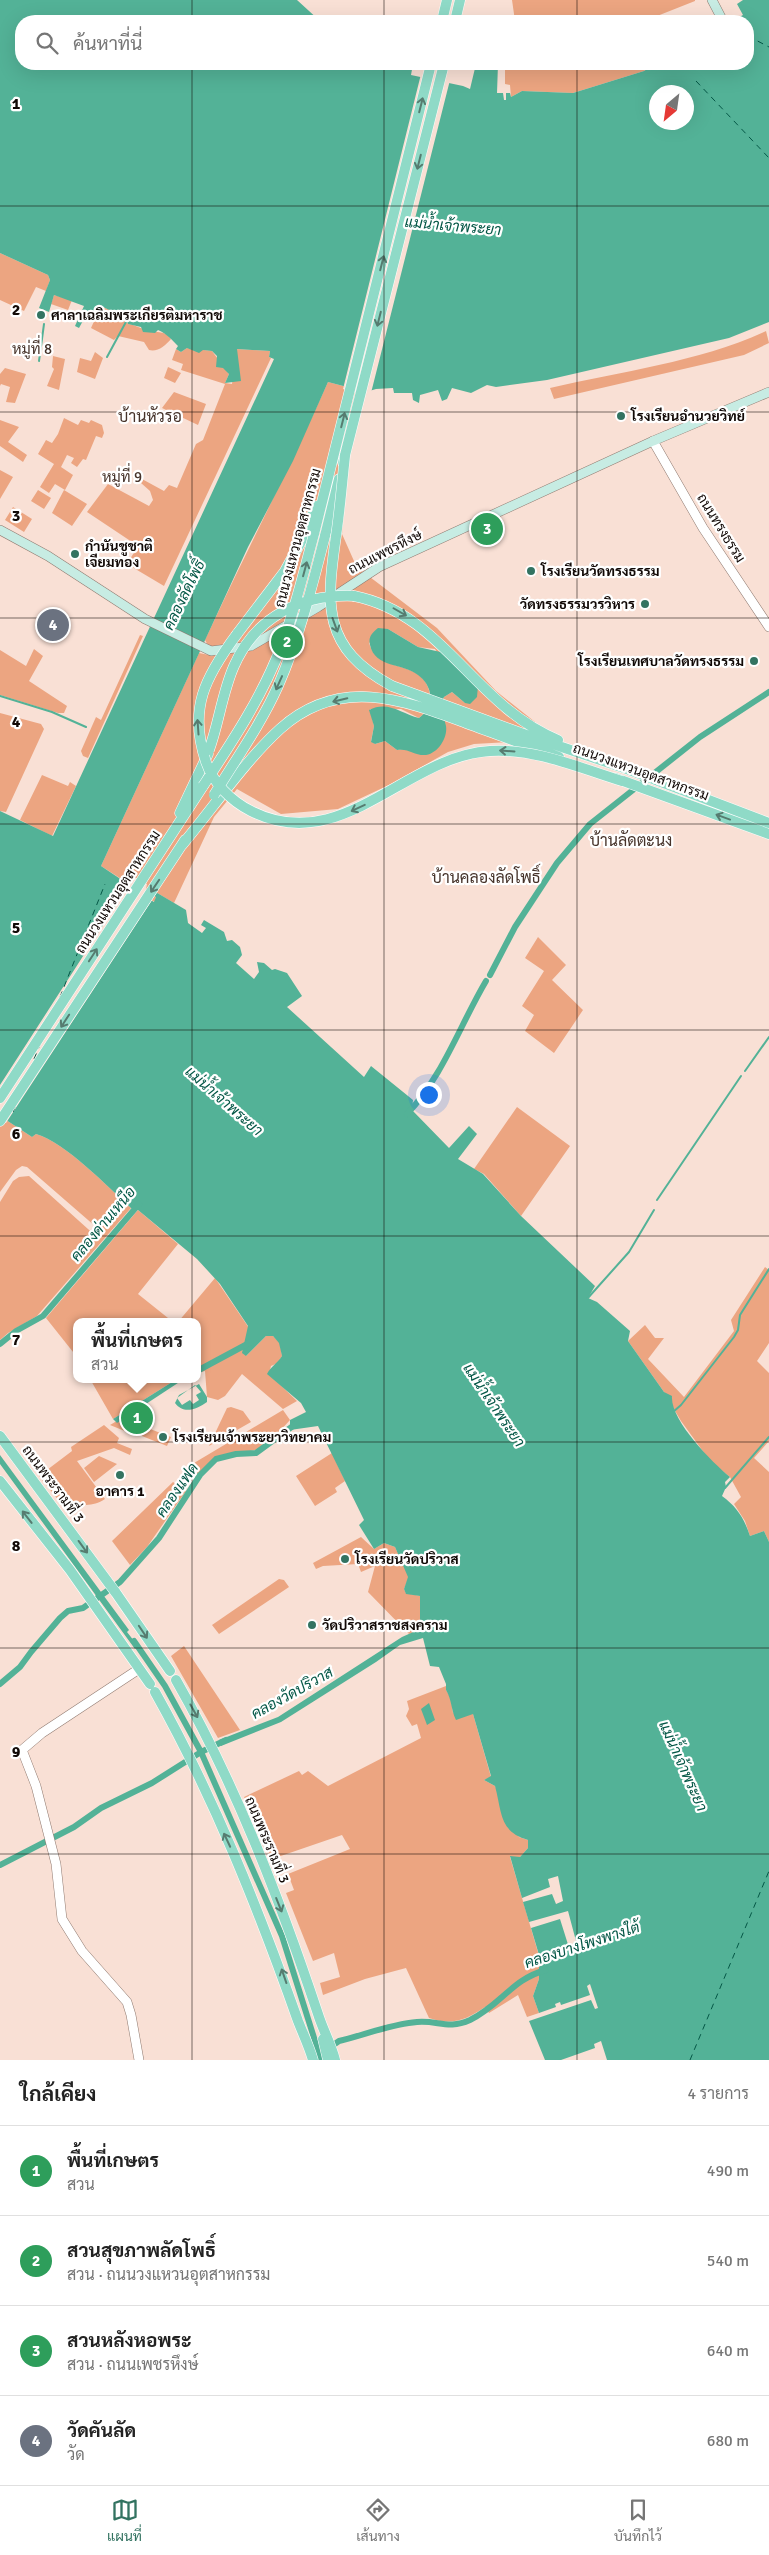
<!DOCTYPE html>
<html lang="th">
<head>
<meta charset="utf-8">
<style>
  :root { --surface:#fff; --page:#f6f6f6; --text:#222; --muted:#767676; --line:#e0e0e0; --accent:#337361 }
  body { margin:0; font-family:Signika,Sarabun,sans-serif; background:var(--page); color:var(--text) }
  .compass { position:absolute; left:649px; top:85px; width:45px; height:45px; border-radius:50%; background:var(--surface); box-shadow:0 5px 20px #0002; rotate:209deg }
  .you { position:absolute; left:428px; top:1094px; width:18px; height:18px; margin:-12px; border:4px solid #fff; border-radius:50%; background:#1a73e8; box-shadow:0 0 0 8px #1a73e833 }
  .badge { display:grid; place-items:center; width:32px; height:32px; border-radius:50%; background:var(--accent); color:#fff; font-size:16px; font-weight:700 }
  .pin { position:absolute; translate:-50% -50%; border:2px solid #fff; box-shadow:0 1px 5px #0006 }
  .popup { position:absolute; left:73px; top:1318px; width:128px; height:65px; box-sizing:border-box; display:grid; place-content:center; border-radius:10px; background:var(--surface); filter:drop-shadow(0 1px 4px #0005); font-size:16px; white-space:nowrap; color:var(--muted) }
  .popup b { font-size:19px; color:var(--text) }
  .popup::after { content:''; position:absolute; left:50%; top:100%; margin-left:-10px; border:10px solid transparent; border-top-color:var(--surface) }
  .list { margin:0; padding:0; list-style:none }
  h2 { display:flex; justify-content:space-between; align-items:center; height:65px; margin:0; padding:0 20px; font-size:21px }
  h2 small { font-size:16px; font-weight:400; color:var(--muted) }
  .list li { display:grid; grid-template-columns:32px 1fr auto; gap:15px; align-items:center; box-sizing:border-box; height:90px; padding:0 20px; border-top:1px solid var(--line) }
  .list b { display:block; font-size:19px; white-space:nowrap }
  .list p { margin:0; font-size:16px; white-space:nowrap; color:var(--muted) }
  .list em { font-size:16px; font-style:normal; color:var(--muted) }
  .icon { flex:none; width:28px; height:28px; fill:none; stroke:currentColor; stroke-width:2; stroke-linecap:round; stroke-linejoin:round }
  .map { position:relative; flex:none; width:769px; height:2060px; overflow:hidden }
  .search { position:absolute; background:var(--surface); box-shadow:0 5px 20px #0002; left:15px; right:15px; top:15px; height:55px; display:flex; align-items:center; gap:12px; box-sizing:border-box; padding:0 18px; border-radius:20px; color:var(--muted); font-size:19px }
  .sheet { height:425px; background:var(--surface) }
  nav { display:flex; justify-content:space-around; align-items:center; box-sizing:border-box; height:70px; border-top:1px solid var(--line); background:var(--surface); font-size:14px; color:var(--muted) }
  nav a { display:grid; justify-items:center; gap:2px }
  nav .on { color:var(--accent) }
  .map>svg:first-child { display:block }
</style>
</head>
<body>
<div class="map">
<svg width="769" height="2060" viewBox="0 0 769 2060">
  <rect width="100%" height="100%" fill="#f9e0d5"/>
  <path fill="#eca581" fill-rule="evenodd" d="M512,0H695V1L652,18L653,21H515Z
    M505,64H655L644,71L573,93L522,91L511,97L510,85L505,84Z
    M0,253L48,275L50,280L46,291L36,287L24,311L0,300Z
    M54,295L72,300L68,310L51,304Z
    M101,306L126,318L128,324C136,325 142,329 149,331C157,333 165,330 171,339C165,346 158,352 149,350L144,342L118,336L114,340L91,328Z
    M766,331L769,343L744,355L554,399L550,388C622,371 699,362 766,331Z
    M187,348L212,351L229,374L225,383L232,384L236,349L270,351L269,357L271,358L164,586L127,564L138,546L87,512L108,484L149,506L153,500L150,491L141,483L142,479L164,491L169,485L177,488L196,444L203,440L225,384L181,370L183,364L172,360L176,349L181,352Z
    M95,352L103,358L95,379L77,372L80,358L91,361Z
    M53,356L65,359L59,390L47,386L54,369L52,367Z
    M168,367L181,373L175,383L164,378Z
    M5,368L26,374L15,403L6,402L10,387L1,384L0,386V374Z
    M328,382L366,392L350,451L342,534L354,561L362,571L437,628L496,691L535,722L509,742L474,744L448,752L391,784L338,809L281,814L237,789L214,817L174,903L154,891L156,897L155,902L142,895L128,876L126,882L101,866L199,653L209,655L211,651L205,640C245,554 289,469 328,382ZM388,629L418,647L435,649L465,703L452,692L444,697L424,755L405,749L397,750L385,741L375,744L371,741L374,726L370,709H401L419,718C435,706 433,684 416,673C398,663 376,666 369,643Z
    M174,392L206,404L198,425L162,408Z
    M64,418L78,425L81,420L89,423L91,420L102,425L104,433L102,438L96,436L86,460L83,459L77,467L71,463L74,458L67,455L61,467L73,475L65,490L55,484L49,493L40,487L54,464L38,454L46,440L52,443L58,434Z
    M0,420L19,427L8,442L27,455L23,462L0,446Z
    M0,470L13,477L0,499Z
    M38,490L51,498L44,509L31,501Z
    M64,490L87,504L72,526L52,513Z
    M13,507L32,519L24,532L5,520Z
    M140,635L143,636L88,758L83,756L81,751L96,717L101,720Z
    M34,649L43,656L29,681L67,706L64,713H58L0,695V650L26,666Z
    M0,713L41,724L44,729L6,812L0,811Z
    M42,775L68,786L70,782L76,786L52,836L20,820Z
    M538,937L566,965L552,980L583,1010L554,1053L525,1031L534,1015L522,1006L544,971L525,958Z
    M517,1107L570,1146L521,1216L484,1174L474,1169Z
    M0,1116L32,1137L36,1134C66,1143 107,1186 131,1208L37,1316L8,1333L0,1340V1202L13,1181L19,1177L29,1176L98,1238L103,1233L27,1167L22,1166L16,1170L0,1192Z
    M138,1210L178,1244L138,1294L173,1322H77V1357L46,1318Z
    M765,1267L769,1270V1343L757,1361L769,1373V1441L754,1458L769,1472V1542L764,1531L750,1536L745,1521L734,1504L741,1497L730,1477L710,1461L681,1421L664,1392L628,1341L645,1325L655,1338H664L648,1359L684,1397L734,1331L731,1320Z
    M215,1278L249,1328L246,1356L266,1336H273L280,1343L282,1356L278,1363L271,1366L269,1374L297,1401L283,1409L242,1374L225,1396L218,1400L207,1397L205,1371L197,1373V1322H178Z
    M90,1379H177L113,1419Z
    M144,1405L152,1415L147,1425L142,1423L137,1436L110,1425Z
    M231,1407L243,1411L251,1422L209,1446L227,1408Z
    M283,1410L290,1420L270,1442L260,1449L214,1459L198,1475L189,1466Z
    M104,1425L119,1438L117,1443L132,1449L130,1455L114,1448L77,1461L105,1499C92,1508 81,1502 67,1511L39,1476L72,1451L71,1447Z
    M145,1427L171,1437L167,1446L142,1436Z
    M332,1453L345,1481L335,1488L337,1492L315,1506L296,1476Z
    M99,1456L117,1464L94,1482L84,1468Z
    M173,1482L186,1491L147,1547L130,1565L112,1541Z
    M361,1537L374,1549L384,1543L395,1547L409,1577L404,1589L406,1593L420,1596V1629L409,1634L368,1592L375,1566L361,1572L358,1564L323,1566L316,1569L313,1563Z
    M279,1579L284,1580L289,1587L219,1634L212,1625Z
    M184,1646L240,1730L218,1738L171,1656Z
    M446,1686V1690L451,1698L453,1713L473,1714L491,1777L484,1780L495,1786L519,1837L528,1840V1848L520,1857H510L542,1966L539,1967V1979L533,1996L539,2013L527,2017L518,1995L489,2013L485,2007C466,2020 452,2026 429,2018L406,1968L365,1979L323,1995L320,1983L340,1977L334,1953L313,1961L286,1893L294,1890L288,1874L350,1849L342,1835L272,1859L244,1797L299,1771L302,1775L308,1771L328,1786L421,1738L417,1724L412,1726L406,1716L409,1709L407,1701Z"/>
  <path fill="#53b297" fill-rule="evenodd" d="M0,0H297L320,21H21V64H413L411,75L463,86L470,89L476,64H498L497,93H503L504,100H506V93H510L511,97L522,91L573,93L644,71L655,64L674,66L677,64H748V21H732L743,15L737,4L743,0H769V322L729,338L547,380L496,387L487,385L471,393L452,388L447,399L442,401L438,390L420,395L419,403L413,400L412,393H394L393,388L376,389L366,392L328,382L293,461L248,547L101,866L125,882L128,876L145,885L142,895L154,902L156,897L153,895L154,891L186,910L188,923L202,933L206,928L201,925L204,920L224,932L227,941L232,940L240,947L242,955L236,963L254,979L259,972L257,962L264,963L272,970L275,969L287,973L302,996L287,1007L364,1077L371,1066L413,1100L412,1110L449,1148L469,1126L477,1134L458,1159L483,1174L521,1216L595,1286L588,1298L597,1302L630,1331L628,1341L664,1392L672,1396C670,1420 712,1462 730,1477L725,1482L726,1487L722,1496C737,1507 744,1518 750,1536L764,1531L769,1542V2060H607L601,2041L594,2044L595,2048L561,2060H545L529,2021L591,2000L595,2009L598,2008L590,1984L587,1986L590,1995L561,2005L560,2002L555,2004L556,2007L539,2013L533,1996L539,1979V1967L542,1965L531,1928L560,1919L571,1954L576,1953L573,1943L576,1941L568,1911L529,1922L523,1902L552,1894L556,1904L563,1901L558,1876L548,1879L550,1887L522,1898L510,1856L520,1857L528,1848V1840C499,1832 502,1812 495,1786L484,1780L491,1776L473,1714L456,1720C451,1710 452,1700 446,1690V1684L439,1667L430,1666L423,1638L400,1645L376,1662L281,1722L221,1746L219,1740L278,1717L402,1637L420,1629V1596L406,1594L404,1589L408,1577L395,1547L384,1543L374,1549L359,1525L364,1520L318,1426L290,1430V1420L306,1412L301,1403L267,1374C271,1366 277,1364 282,1356L279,1343L273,1336H266L246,1356L242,1353L248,1326L220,1284L197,1259L138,1210L131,1208C107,1186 66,1143 36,1134L32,1137L0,1116V811L53,836L274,359L269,357L270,351L237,349L241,381L225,383L229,374L223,368L216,367L217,356L212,351L203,350L199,353L187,348L181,352L176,349L178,346C172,340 167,334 158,330L155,333L143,332L141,327L128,324L126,318L101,306L95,319L85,317L79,328L75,326L84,306L54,295L49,312L39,308L50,280L48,275L0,253ZM656,92H686V122H656Z
    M378,628L388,629L418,647L445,653L478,686L477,697L470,704L465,703L452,692L444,697L439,707C441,713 445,720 446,726C448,738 437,755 424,755C414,755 408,748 397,750L385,741L375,744L371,742L374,726L369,710C388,700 402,714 419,718C426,713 429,707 430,698C431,689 425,680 418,675C403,663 375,668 370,645C368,637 372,633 378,628Z
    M177,1379H184L117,1423L113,1419Z
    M199,1384L207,1397V1402C197,1409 184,1415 175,1403L179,1395ZM195,1385L201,1392L196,1395L199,1400L193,1404L190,1400L182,1405L177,1398Z
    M0,1455L129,1630L127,1632L138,1646L135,1649L0,1464Z
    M429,1703L435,1720L427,1725L421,1709Z"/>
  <path fill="#f9e0d5" d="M421,74L450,80L371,393L365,395L343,389Z
    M134,877L147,884L145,894L154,889L158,891L6,1123L0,1119V1085Z"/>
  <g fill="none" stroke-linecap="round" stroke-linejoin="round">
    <path stroke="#53b297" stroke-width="2" d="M107,357L127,320
      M39,361L44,324
      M0,696L52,712L86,727
      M745,1071L769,1037
      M657,1200L741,1076
      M587,1299L629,1252L654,1210
      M673,1412L681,1405L734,1337L738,1330L740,1315L769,1269
      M725,1488L769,1437"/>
    <path stroke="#53b297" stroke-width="6" d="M490,975L515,927L557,863L590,824L700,737L769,692
      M407,1114C443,1076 460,1025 486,981
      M0,1344L16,1331L43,1316L139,1204
      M197,1371L251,1342
      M134,1641L165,1686L201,1752L282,1936L321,2060
      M0,1684L20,1667L31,1652L60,1618L68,1611L83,1608L120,1582L159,1538L200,1475L216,1459L236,1454L256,1453L297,1423
      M0,1865L74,1827L101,1808L152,1783L201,1752L226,1740
      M329,2048L339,2041C364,2035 391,2024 417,2022C438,2020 448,2030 470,2020C501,2005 512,1979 546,1970"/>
    <path stroke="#045746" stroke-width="1" stroke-dasharray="6 5" stroke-linecap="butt" d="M748,36L769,47
      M696,81L769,158
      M60,997L105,884
      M34,1059L40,1045
      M13,1112L15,1107
      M690,2060L769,1871"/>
    <defs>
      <path id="tertiary" d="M653,441L703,528L769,627
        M139,2060L131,2015L127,2002L82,1951L62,1919L56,1864L36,1786L22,1750L42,1733L139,1669"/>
      <path id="secondary" d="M712,0L723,21
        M0,530L48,556L145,619L211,651L251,646L318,607L379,567L653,441L769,392"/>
      <path id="primary" d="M442,21L447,0
        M455,21L460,0
        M343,463L444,64
        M314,534L431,64
        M325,536L339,479
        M354,596C444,614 473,705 558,740
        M237,634L285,571L303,538L316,506
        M392,686L529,736L627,769L769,823
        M615,778L769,834
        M180,813L208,754
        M182,845C213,808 245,761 280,729C339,676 401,699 466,723C497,734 528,746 559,757
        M0,1098L203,786
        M0,1121L185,840
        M0,1436L116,1593L170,1671
        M0,1481L70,1570L150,1684
        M176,1680C236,1785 280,1900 318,2014C323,2030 331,2044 335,2060
        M155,1692C214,1797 258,1908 298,2021C303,2034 309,2046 313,2060
        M323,2039L328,2060"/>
    </defs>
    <use href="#tertiary" stroke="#907a70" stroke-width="10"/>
    <use href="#secondary" stroke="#907a70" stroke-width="10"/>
    <use href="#primary" stroke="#fff" stroke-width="11"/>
    <use href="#tertiary" stroke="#fff" stroke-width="9"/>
    <use href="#secondary" stroke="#c7ece3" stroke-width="9"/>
    <use href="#primary" stroke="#8fdac7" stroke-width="10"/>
    <defs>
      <path id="primary-bridge" d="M345,456C342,483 340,509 336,536C326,606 322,648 392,686
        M237,634C205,677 188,709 206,762C213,783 231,801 251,811C342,857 405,756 490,751C534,748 580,768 622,781
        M209,750C219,723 222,693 234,666C256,616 302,594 354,596
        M203,786C232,742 262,697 281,647C295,610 304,571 314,534
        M214,795C236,759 261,724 278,686C299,638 312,587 325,536"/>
    </defs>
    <use href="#primary-bridge" stroke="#fff" stroke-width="11" stroke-linecap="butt"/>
    <use href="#primary-bridge" stroke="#8fdac7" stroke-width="10"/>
  </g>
  <defs><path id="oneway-shaft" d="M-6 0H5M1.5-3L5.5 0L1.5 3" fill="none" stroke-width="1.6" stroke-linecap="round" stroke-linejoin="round" transform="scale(1.25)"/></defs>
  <g stroke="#567c70">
    <use href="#oneway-shaft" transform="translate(421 105) rotate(-76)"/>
    <use href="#oneway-shaft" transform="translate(419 162) rotate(104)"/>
    <use href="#oneway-shaft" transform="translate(382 263) rotate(-76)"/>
    <use href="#oneway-shaft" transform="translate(379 319) rotate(104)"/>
    <use href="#oneway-shaft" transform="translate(343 420) rotate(-76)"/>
    <use href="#oneway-shaft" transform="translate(305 569) rotate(-75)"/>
    <use href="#oneway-shaft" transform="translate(400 612) rotate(30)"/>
    <use href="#oneway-shaft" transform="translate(335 625) rotate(70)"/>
    <use href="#oneway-shaft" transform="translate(279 683) rotate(114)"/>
    <use href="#oneway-shaft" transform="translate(340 700) rotate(167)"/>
    <use href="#oneway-shaft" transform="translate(198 727) rotate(-94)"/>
    <use href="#oneway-shaft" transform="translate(507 751) rotate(-176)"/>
    <use href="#oneway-shaft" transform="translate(358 808) rotate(155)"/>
    <use href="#oneway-shaft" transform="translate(723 817) rotate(-160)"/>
    <use href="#oneway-shaft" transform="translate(155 886) rotate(124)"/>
    <use href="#oneway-shaft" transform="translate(93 955) rotate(-57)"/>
    <use href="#oneway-shaft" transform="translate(65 1021) rotate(123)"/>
    <use href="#oneway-shaft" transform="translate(27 1517) rotate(-128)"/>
    <use href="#oneway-shaft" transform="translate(83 1547) rotate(54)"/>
    <use href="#oneway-shaft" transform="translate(143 1632) rotate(56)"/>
    <use href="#oneway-shaft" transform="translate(194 1711) rotate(61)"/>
    <use href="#oneway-shaft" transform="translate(227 1840) rotate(-115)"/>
    <use href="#oneway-shaft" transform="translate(279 1905) rotate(68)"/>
    <use href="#oneway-shaft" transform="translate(284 1976) rotate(-109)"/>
  </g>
  <path fill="none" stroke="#110906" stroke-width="1" stroke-opacity="0.55" d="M192,0V21M384,0V21M577,0V21M192,64V2060M384,64V2060M577,64V2060M0,206H769M0,412H769M0,618H769M0,824H769M0,1030H769M0,1236H769M0,1442H769M0,1648H769M0,1854H769"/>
  <g fill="#337361" stroke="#fff" stroke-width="2">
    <circle cx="41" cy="315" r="5"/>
    <circle cx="621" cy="416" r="5"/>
    <circle cx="75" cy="554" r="5"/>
    <circle cx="531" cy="571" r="5"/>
    <circle cx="645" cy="604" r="5"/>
    <circle cx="754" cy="661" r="5"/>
    <circle cx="163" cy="1437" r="5"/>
    <circle cx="120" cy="1475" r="5"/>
    <circle cx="345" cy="1559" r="5"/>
    <circle cx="312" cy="1625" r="5"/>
  </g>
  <g text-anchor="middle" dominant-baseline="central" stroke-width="4.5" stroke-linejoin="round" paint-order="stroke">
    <g font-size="14" font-weight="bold" fill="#110906" stroke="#fff" text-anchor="start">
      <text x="51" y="315">ศาลาเฉลิมพระเกียรติมหาราช</text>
      <text x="631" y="416">โรงเรียนอำนวยวิทย์</text>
      <text x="85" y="546">กำนันชูชาติ<tspan x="85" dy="16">เจียมทอง</tspan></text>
      <text x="541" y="571">โรงเรียนวัดทรงธรรม</text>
      <text x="635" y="604" text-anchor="end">วัดทรงธรรมวรวิหาร</text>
      <text x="744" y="661" text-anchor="end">โรงเรียนเทศบาลวัดทรงธรรม</text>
      <text x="173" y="1437">โรงเรียนเจ้าพระยาวิทยาคม</text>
      <text x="120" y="1491" text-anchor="middle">อาคาร 1</text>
      <text x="355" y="1559">โรงเรียนวัดปริวาส</text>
      <text x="322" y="1625">วัดปริวาสราชสงคราม</text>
    </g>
    <g font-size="14" fill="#110906" stroke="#fff">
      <text transform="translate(721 528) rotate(58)">ถนนทรงธรรม</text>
      <text transform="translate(298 538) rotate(-75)">ถนนวงแหวนอุตสาหกรรม</text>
      <text transform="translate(385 552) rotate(-27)">ถนนเพชรหึงษ์</text>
      <text transform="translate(641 772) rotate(20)">ถนนวงแหวนอุตสาหกรรม</text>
      <text transform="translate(118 892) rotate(-57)">ถนนวงแหวนอุตสาหกรรม</text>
      <text transform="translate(53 1484) rotate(53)">ถนนพระรามที่ 3</text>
      <text transform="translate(267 1840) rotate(67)">ถนนพระรามที่ 3</text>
    </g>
    <g font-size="15" font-style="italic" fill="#045746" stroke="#fff">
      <text transform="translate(453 226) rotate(5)">แม่น้ำเจ้าพระยา</text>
      <text transform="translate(184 595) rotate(-64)">คลองลัดโพธิ์</text>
      <text transform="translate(224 1101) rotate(41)">แม่น้ำเจ้าพระยา</text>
      <text transform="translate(103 1224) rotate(-50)">คลองด่านเหนือ</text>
      <text transform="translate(494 1405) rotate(56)">แม่น้ำเจ้าพระยา</text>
      <text transform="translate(177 1490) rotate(-55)">คลองแฟด</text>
      <text transform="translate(292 1693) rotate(-29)">คลองวัดปริวาส</text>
      <text transform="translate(683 1766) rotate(66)">แม่น้ำเจ้าพระยา</text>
      <text transform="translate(582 1945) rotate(-18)">คลองบางโพงพางใต้</text>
    </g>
    <g font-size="15" fill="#46332a" stroke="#fff">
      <text x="32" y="349">หมู่ที่ 8</text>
      <text x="122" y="477">หมู่ที่ 9</text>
    </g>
    <g font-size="16" fill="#46332a" stroke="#fff">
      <text x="150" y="417">บ้านหัวรอ</text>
      <text x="631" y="841">บ้านลัดตะนง</text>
      <text x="486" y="878">บ้านคลองลัดโพธิ์</text>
    </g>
  </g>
  <g font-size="16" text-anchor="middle" font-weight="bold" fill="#110906" stroke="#fff" stroke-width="4.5" stroke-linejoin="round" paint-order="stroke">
    <text x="16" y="109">1</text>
    <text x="16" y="315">2</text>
    <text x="16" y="521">3</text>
    <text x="16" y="727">4</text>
    <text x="16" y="933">5</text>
    <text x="16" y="1139">6</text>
    <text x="16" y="1345">7</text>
    <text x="16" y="1551">8</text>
    <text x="16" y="1757">9</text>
  </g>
</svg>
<svg class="compass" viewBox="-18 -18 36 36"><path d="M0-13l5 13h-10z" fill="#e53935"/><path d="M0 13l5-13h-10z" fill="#767676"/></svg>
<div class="you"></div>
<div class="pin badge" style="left:137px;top:1418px;background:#2e9e5b">1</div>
<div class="popup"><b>พื้นที่เกษตร</b>สวน</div>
<div class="pin badge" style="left:287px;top:642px;background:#2e9e5b">2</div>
<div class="pin badge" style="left:487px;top:529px;background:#2e9e5b">3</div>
<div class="pin badge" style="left:53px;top:625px;background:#6b7280">4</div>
<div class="search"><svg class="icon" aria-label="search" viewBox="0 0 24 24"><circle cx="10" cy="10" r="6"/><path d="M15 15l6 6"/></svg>ค้นหาที่นี่</div>
</div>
<section class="sheet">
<h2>ใกล้เคียง<small>4 รายการ</small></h2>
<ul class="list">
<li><span class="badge" style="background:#2e9e5b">1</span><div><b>พื้นที่เกษตร</b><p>สวน</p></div><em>490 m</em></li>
<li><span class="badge" style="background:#2e9e5b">2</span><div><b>สวนสุขภาพลัดโพธิ์</b><p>สวน · ถนนวงแหวนอุตสาหกรรม</p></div><em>540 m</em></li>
<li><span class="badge" style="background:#2e9e5b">3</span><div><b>สวนหลังหอพระ</b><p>สวน · ถนนเพชรหึงษ์</p></div><em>640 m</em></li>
<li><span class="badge" style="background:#6b7280">4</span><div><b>วัดคันลัด</b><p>วัด</p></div><em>680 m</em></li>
</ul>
</section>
<nav>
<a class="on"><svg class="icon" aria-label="map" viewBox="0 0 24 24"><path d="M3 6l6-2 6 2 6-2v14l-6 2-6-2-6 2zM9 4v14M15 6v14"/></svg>แผนที่</a>
<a><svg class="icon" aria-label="directions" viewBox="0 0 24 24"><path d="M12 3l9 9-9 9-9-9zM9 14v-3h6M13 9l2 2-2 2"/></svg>เส้นทาง</a>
<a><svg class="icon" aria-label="saved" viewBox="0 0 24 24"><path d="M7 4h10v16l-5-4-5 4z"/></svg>บันทึกไว้</a>
</nav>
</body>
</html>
